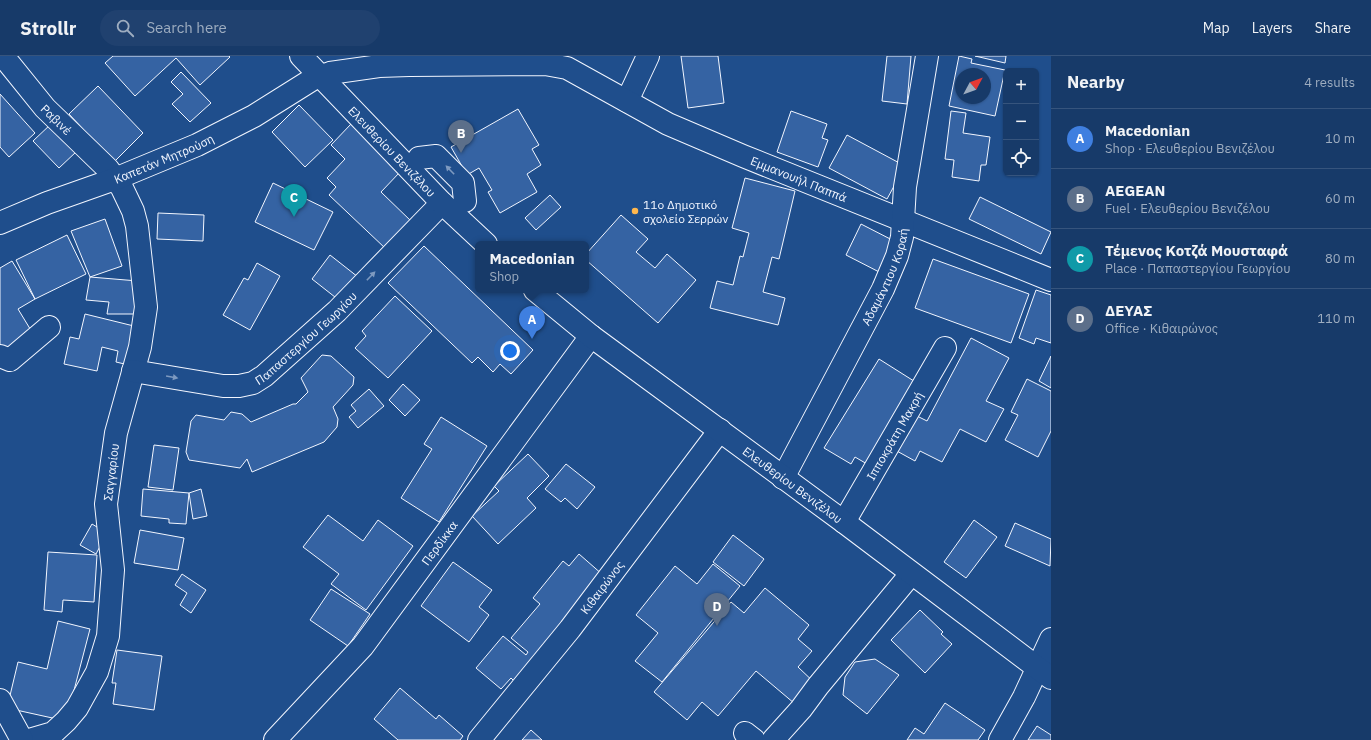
<!DOCTYPE html>
<html lang="en">
<head>
<meta charset="utf-8">
<style>
  :root { --surface:#173a69; --page:#20416f; --text:#f1f3f6; --muted:#9eadc0; --line:#36547d; --accent:#8bbbb9 }
  body { margin:0; font-family:"IBM Plex Sans",sans-serif; background:var(--page); color:var(--text) }
  .controls { position:absolute; right:12px; top:12px; display:grid; overflow:hidden; border-radius:6px; box-shadow:0 1px 3px #0004 }
  .controls button { width:36px; height:36px; display:grid; place-items:center; padding:0; border:0; border-bottom:1px solid var(--line); background:var(--surface); color:var(--text); font:20px sans-serif }
  .compass { position:absolute; left:955px; top:12px; width:36px; height:36px; border-radius:50%; background:var(--surface); box-shadow:0 1px 3px #0004; rotate:49deg }
  .you { position:absolute; left:510px; top:295px; width:14px; height:14px; margin:-10px; border:3px solid #fff; border-radius:50%; background:#1a73e8; box-shadow:0 0 0 6px #1a73e833 }
  .badge { display:grid; place-items:center; width:26px; height:26px; border-radius:50%; background:var(--accent); color:#fff; font-size:13px; font-weight:700 }
  .pin { position:absolute; translate:-50% -33px; filter:drop-shadow(0 1px 2px #0008) }
  .pin::after { content:''; position:absolute; top:21px; width:14px; height:12px; background:inherit; clip-path:polygon(0 0,100% 0,50% 100%) }
  .popup { position:absolute; left:475px; top:185px; width:114px; height:52px; box-sizing:border-box; display:grid; place-content:center; border-radius:6px; background:var(--surface); filter:drop-shadow(0 1px 3px #0005); font-size:13px; white-space:nowrap; color:var(--muted) }
  .popup b { font-size:15px; color:var(--text) }
  .popup::after { content:''; position:absolute; left:50%; top:100%; margin-left:-8px; border:8px solid transparent; border-top-color:var(--surface) }
  .list { margin:0; padding:0; list-style:none }
  h2 { display:flex; justify-content:space-between; align-items:center; height:52px; margin:0; padding:0 16px; font-size:17px }
  h2 small { font-size:13px; font-weight:400; color:var(--muted) }
  .list li { display:grid; grid-template-columns:26px 1fr auto; gap:12px; align-items:center; box-sizing:border-box; height:60px; padding:0 16px; border-top:1px solid var(--line) }
  .list b { display:block; font-size:15px; white-space:nowrap }
  .list p { margin:0; font-size:13px; white-space:nowrap; color:var(--muted) }
  .list em { font-size:13px; font-style:normal; color:var(--muted) }
  .icon { flex:none; width:22px; height:22px; fill:none; stroke:currentColor; stroke-width:2; stroke-linecap:round; stroke-linejoin:round }
  .map { position:relative; flex:none; width:1051px; height:684px; overflow:hidden }
  header { display:flex; align-items:center; gap:24px; box-sizing:border-box; height:56px; padding:0 20px; background:var(--surface); border-bottom:1px solid var(--line) }
  header strong { font-size:19px }
  nav { display:flex; gap:22px; margin-inline-start:auto; font-size:14px }
  .search { width:280px; height:36px; background:var(--page); display:flex; align-items:center; gap:10px; box-sizing:border-box; padding:0 14px; border-radius:22px; color:var(--muted); font-size:15px }
  main { display:flex }
  aside { flex:1; background:var(--surface) }
  .map>svg:first-child { display:block }
</style>
</head>
<body>
<header>
<strong>Strollr</strong>
<div class="search"><svg class="icon" aria-label="search" viewBox="0 0 24 24"><circle cx="10" cy="10" r="6"/><path d="M15 15l6 6"/></svg>Search here</div>
<nav><a>Map</a><a>Layers</a><a>Share</a></nav>
</header>
<main>
<div class="map">
<svg width="1051" height="684" viewBox="0 0 1051 684">
  <rect width="100%" height="100%" fill="#1f4e8c"/>
  <path fill="#3563a3" stroke="#f2f6ff" fill-rule="evenodd" d="M113,0H229L230,1L200,29L176,2L135,40L105,7Z
    M681,0H718L724,47L688,52Z
    M887,0H911L907,48L882,45Z
    M959,0L972,3L971,7L1005,14L995,60L949,50ZM961,18H985V42H961Z
    M975,0H1006L1005,7Z
    M181,16L211,47L190,66L172,48L183,38L171,26Z
    M98,30L143,77L114,106L69,58Z
    M0,38L35,77L9,101L0,91Z
    M299,49L333,84L305,111L272,76Z
    M518,53L539,89L532,93L541,109L527,118L537,136L500,157L488,136L492,134L479,112L467,119L451,91Z
    M791,55L827,68L822,82L828,84L818,111L777,96Z
    M951,55L966,57L963,77L990,81L986,109H981L979,125L952,121L954,104L945,103Z
    M52,67L77,95L59,112L33,85Z
    M351,68L400,116L381,136L412,166L386,193L329,139L336,131L327,122L345,103L331,89Z
    M847,79L905,110L887,143L829,112Z
    M745,122L795,135L779,203L772,201L763,236L785,242L778,269L710,252L717,225L733,229L740,200L743,201L749,177L732,172Z
    M273,127L333,156L314,194L255,166Z
    M550,139L561,151L536,174L525,162Z
    M980,141L1051,176L1041,198L969,163Z
    M158,157L204,159L203,185L157,183Z
    M621,159L648,183L636,196L655,212L667,198L696,224L658,267L586,204V198Z
    M105,163L122,210L90,221L71,175Z
    M861,168L900,188L885,219L846,199Z
    M67,179L86,218L35,243L16,204Z
    M424,190L533,294L511,318L500,308L493,316L478,301L472,307L388,227Z
    M330,199L358,221L340,245L312,223Z
    M933,203L1029,238L1011,287L915,252Z
    M12,205L35,243L18,253L32,276L4,294L0,288V212Z
    M257,207L280,220L250,274L223,259L244,222L248,224Z
    M90,221L138,225L137,258H107L109,246L86,244Z
    M1036,234L1051,239V287L1036,282L1034,288L1019,282Z
    M395,240L432,275L388,322L355,292L366,280L362,275Z
    M85,258L142,272L133,310L116,306L118,295L102,291L97,315L64,308L70,281L79,283Z
    M971,282L1009,302L986,345L1004,353L986,386L960,373L942,406L920,395L915,405L895,394L913,358L927,365Z
    M322,299L331,300L354,321L353,329L333,351L338,363L337,371L324,386L252,416L247,403L240,412L189,404L186,396L191,365L196,359L224,364L231,356L242,358L251,366L293,348H296L308,336L301,322Z
    M1051,300V332L1039,325Z
    M879,303L917,327L867,408L855,401L851,408L824,392Z
    M1027,323L1051,335V375L1038,401L1005,384L1018,359L1011,356Z
    M403,328L420,344L405,360L389,344Z
    M369,333L384,350L358,372L349,361L356,355L351,349Z
    M441,361L487,390L439,466L401,442L432,393L424,388Z
    M154,389L179,392L173,434L148,431Z
    M528,398L549,420L527,442L536,452L498,488L472,460L499,435L494,430Z
    M566,408L595,431L577,453L565,442L561,446L545,433Z
    M143,433L189,437L186,468L169,467V463L141,460Z
    M201,433L207,460L193,463L189,437Z
    M328,459L363,485L378,464L413,490L366,554L331,528L339,518L303,491Z
    M974,464L997,481L966,522L944,506Z
    M1015,467L1051,483L1050,510L1005,490Z
    M92,468L107,477L96,498L80,489Z
    M140,474L184,482L178,514L134,507Z
    M733,479L764,503L744,530L713,506Z
    M48,496L97,499L94,546L63,544L62,556L44,554Z
    M579,498L603,519L514,625L511,622L501,633L476,612L503,580L526,599L528,596L511,582L540,548L533,542L563,505L569,510Z
    M453,506L492,534L479,551L489,559L469,586L421,550Z
    M713,508L740,530L662,626L635,605L658,577L636,559L675,510L697,528Z
    M182,518L206,534L191,557L180,549L187,537L175,529Z
    M765,532L809,569L798,583L812,595L798,611L818,630L801,653L756,615L718,660L702,646L687,664L654,636L731,546L744,557Z
    M331,533L370,558L348,590L310,564Z
    M920,554L943,576L941,578L952,588L925,617L891,584Z
    M58,565L90,573L66,665L7,652L18,606L47,613Z
    M117,594L162,600L154,654L113,648L116,627H112Z
    M875,603L899,619L867,658L843,639L845,621L855,606Z
    M400,632L436,663L439,659L463,680L460,684H398L374,663Z
    M945,647L985,674L978,684H907L915,672L924,678Z
    M1037,670L1051,679V684H1028Z
    M531,674L542,684H522Z"/>
  <g fill="none" stroke-linecap="round" stroke-linejoin="round">
    <defs>
      <g id="minor">
        <path id="s1" d="M3,0L45,52L108,113L122,132L133,155L137,170L146,251L140,291L116,377L106,448L113,514L108,580L97,616L77,652L66,665L53,677L29,684"/>
        <path d="M627,45L648,0"/>
        <path d="M419,102L436,100L463,127L465,145"/>
        <path id="s2" d="M0,167L47,147L115,123L197,89L254,60L313,23L330,17L379,10L409,9L545,8L567,12L668,68L743,100L1051,224"/>
        <path d="M0,300L10,304L49,271"/>
        <path id="s3" d="M133,315L223,330H239L253,327L264,320L337,255L442,147"/>
        <path id="s4" d="M783,422L883,233L897,200L902,181L905,131L927,0"/>
        <path id="s5" d="M844,466L945,292"/>
        <path d="M0,644L22,684"/>
        <path d="M745,677L754,684"/>
        <path id="s6" d="M275,684L363,590L591,280"/>
        <path id="s7" d="M479,684L570,573L720,374"/>
        <path d="M773,684L801,653L818,630L911,518"/>
        <path d="M1000,684L1024,641L1051,583"/>
      </g>
      <g id="major">
        <path id="s8" d="M301,0L442,147L486,188"/>
        <path id="s9" d="M535,234L591,280L844,466L1051,622"/>
      </g>
    </defs>
    <use href="#minor" stroke="#f2f6ff" stroke-width="24"/>
    <use href="#major" stroke="#f2f6ff" stroke-width="24"/>
    <use href="#minor" stroke="#1f4e8c" stroke-width="22"/>
    <use href="#major" stroke="#1f4e8c" stroke-width="22"/>
  </g>
  <defs><path id="oneway-solid" d="M-6-.8H1V-3.2L6.5 0L1 3.2V.8H-6Z"/></defs>
  <g fill="#7e9ac0">
    <use href="#oneway-solid" transform="translate(450 114) rotate(-134)"/>
    <use href="#oneway-solid" transform="translate(371 220) rotate(-46)"/>
    <use href="#oneway-solid" transform="translate(172 321) rotate(10)"/>
  </g>
  <circle fill="#ffb74d" stroke="#1f4e8c" stroke-width="1.5" cx="635" cy="155" r="4"/>
  <g text-anchor="middle" dominant-baseline="central" stroke-width="3" stroke-linejoin="round" paint-order="stroke">
    <g font-size="12" fill="#f2f6ff" stroke="#1f4e8c">
      <text stroke="none"><textPath href="#s1" startOffset="83">Ραβινέ</textPath></text>
      <text stroke="none"><textPath href="#s8" startOffset="132">Ελευθερίου Βενιζέλου</textPath></text>
      <text stroke="none"><textPath href="#s2" startOffset="176">Καπετάν Μητρούση</textPath></text>
      <text stroke="none"><textPath href="#s2" startOffset="859">Εμμανουήλ Παππά</textPath></text>
      <text stroke="none"><textPath href="#s4" startOffset="226">Αδαμάντιου Κοραή</textPath></text>
      <text stroke="none"><textPath href="#s3" startOffset="191">Παπαστεργίου Γεωργίου</textPath></text>
      <text stroke="none"><textPath href="#s5" startOffset="100">Ιπποκράτη Μακρή</textPath></text>
      <text transform="translate(111 416) rotate(-83)">Σαγγαρίου</text>
      <text stroke="none"><textPath href="#s9" startOffset="323">Ελευθερίου Βενιζέλου</textPath></text>
      <text stroke="none"><textPath href="#s6" startOffset="257">Περδίκκα</textPath></text>
      <text stroke="none"><textPath href="#s7" startOffset="196">Κιθαιρώνος</textPath></text>
    </g>
    <g font-size="12" fill="#f2f6ff" stroke="#1f4e8c" text-anchor="start">
      <text x="643" y="148">11ο Δημοτικό<tspan x="643" dy="14">σχολείο Σερρών</tspan></text>
    </g>
  </g>
</svg>
<div class="controls">
<button>+</button>
<button>−</button>
<button><svg class="icon" aria-label="locate" viewBox="0 0 24 24"><circle cx="12" cy="12" r="6"/><path d="M12 2v4M12 18v4M2 12h4M18 12h4"/></svg></button>
</div>
<svg class="compass" viewBox="-18 -18 36 36"><path d="M0-13l5 13h-10z" fill="#e53935"/><path d="M0 13l5-13h-10z" fill="#9eadc0"/></svg>
<div class="you"></div>
<div class="pin badge" style="left:532px;top:283px;background:#3f7fe0">A</div>
<div class="popup"><b>Macedonian</b>Shop</div>
<div class="pin badge" style="left:461px;top:97px;background:#5c6f8a">B</div>
<div class="pin badge" style="left:294px;top:161px;background:#0f9aa8">C</div>
<div class="pin badge" style="left:717px;top:570px;background:#5c6f8a">D</div>
</div>
<aside>
<h2>Nearby<small>4 results</small></h2>
<ul class="list">
<li><span class="badge" style="background:#3f7fe0">A</span><div><b>Macedonian</b><p>Shop · Ελευθερίου Βενιζέλου</p></div><em>10 m</em></li>
<li><span class="badge" style="background:#5c6f8a">B</span><div><b>AEGEAN</b><p>Fuel · Ελευθερίου Βενιζέλου</p></div><em>60 m</em></li>
<li><span class="badge" style="background:#0f9aa8">C</span><div><b>Τέμενος Κοτζά Μουσταφά</b><p>Place · Παπαστεργίου Γεωργίου</p></div><em>80 m</em></li>
<li><span class="badge" style="background:#5c6f8a">D</span><div><b>ΔΕΥΑΣ</b><p>Office · Κιθαιρώνος</p></div><em>110 m</em></li>
</ul>
</aside>
</main>
</body>
</html>
